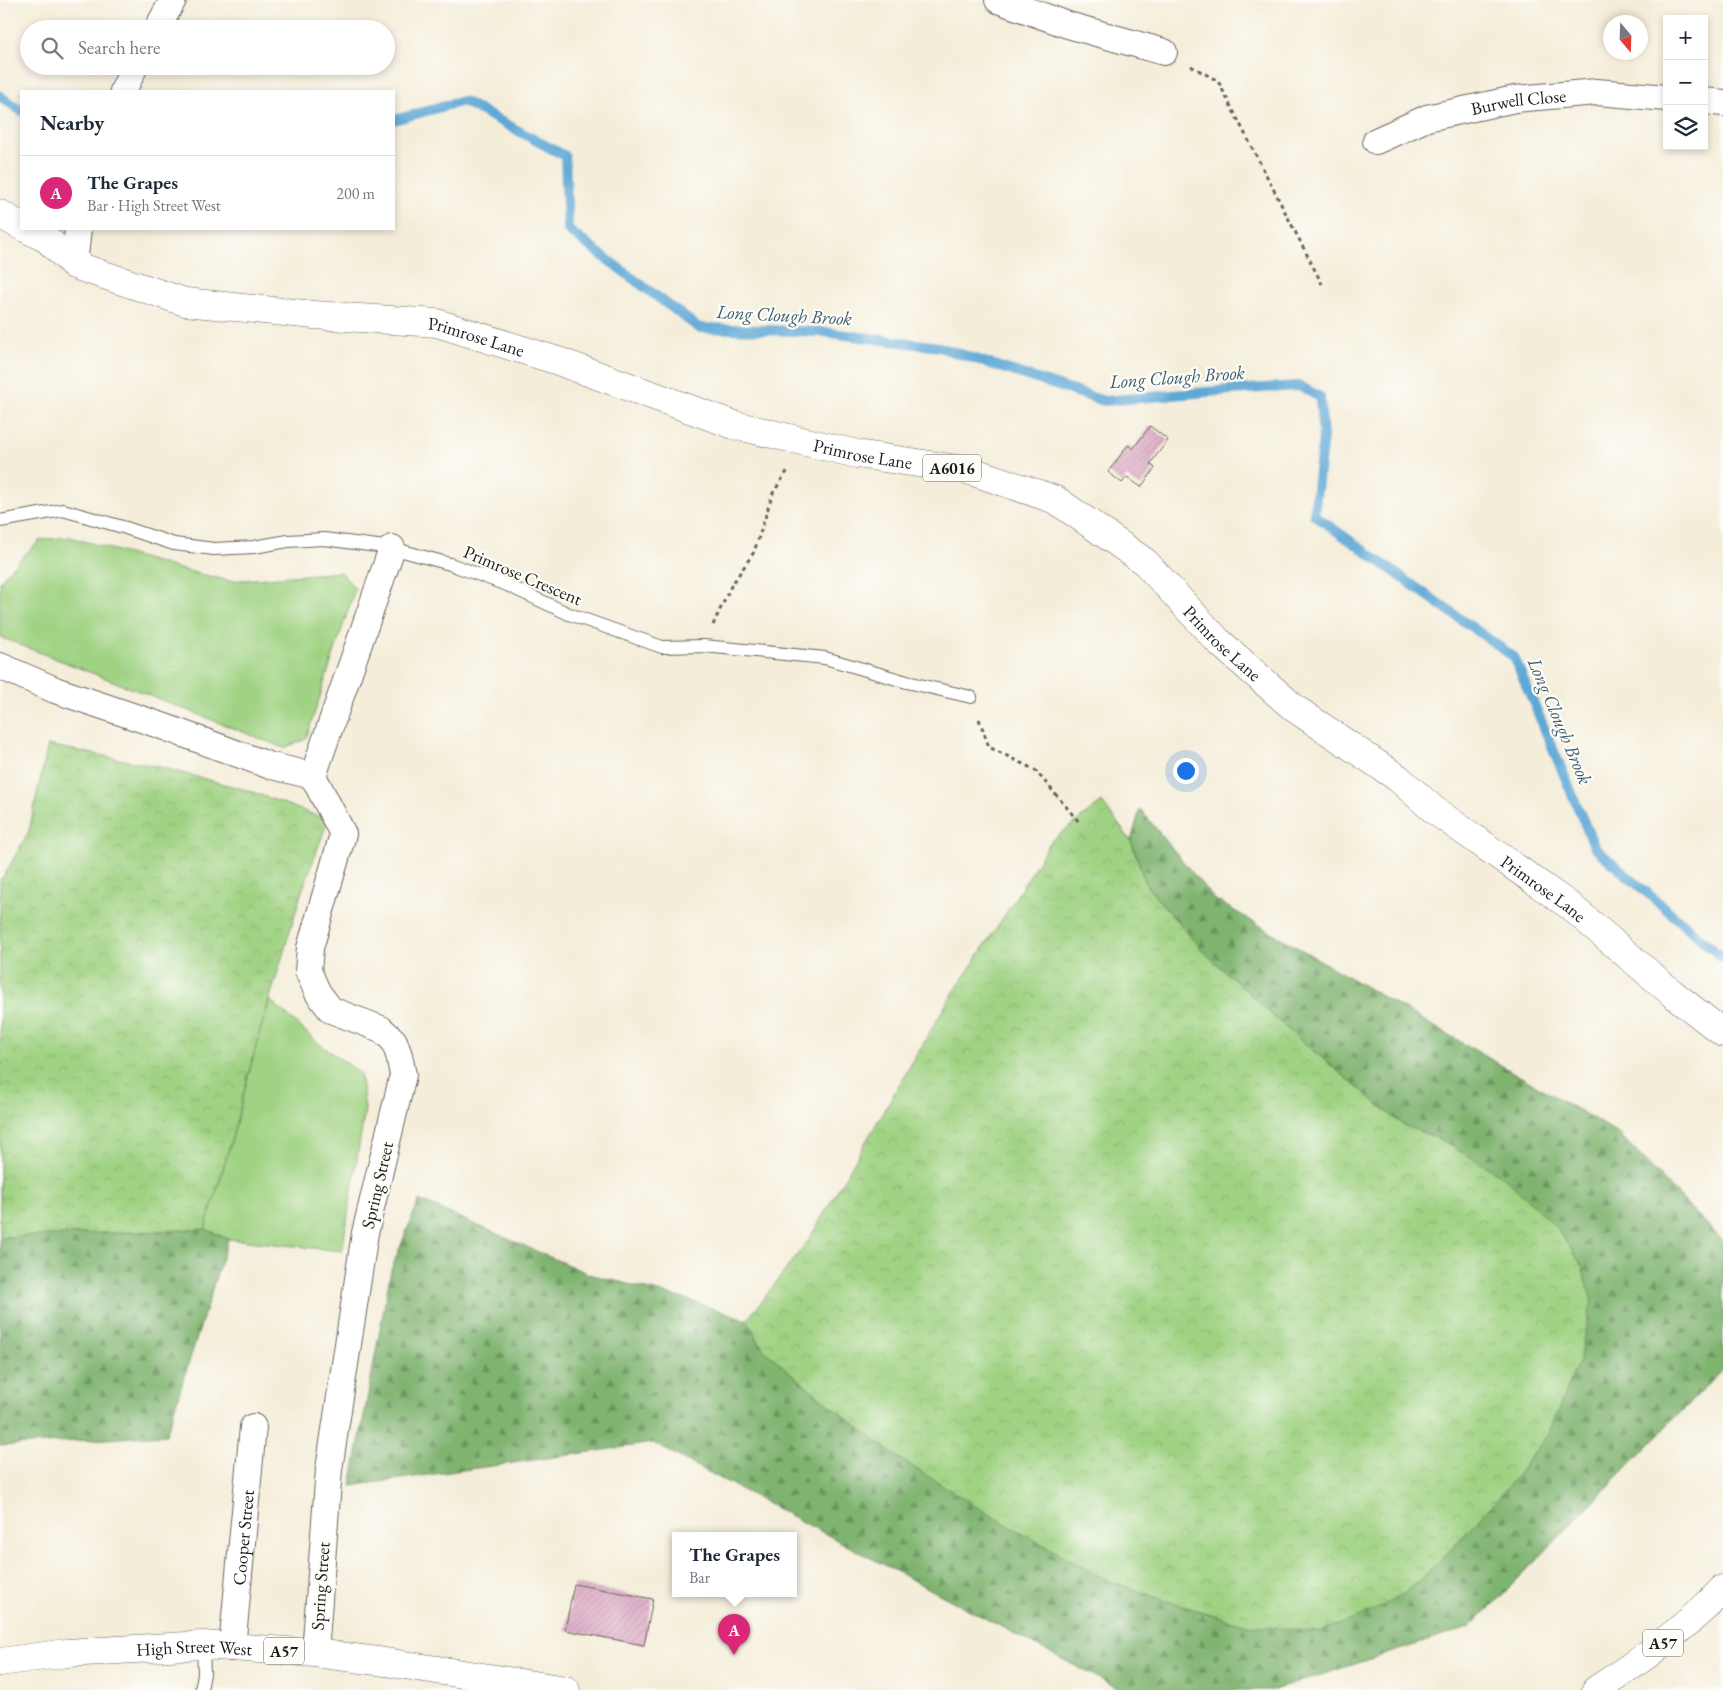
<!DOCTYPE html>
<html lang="en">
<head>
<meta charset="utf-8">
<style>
  :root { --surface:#fff; --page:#f2f2f3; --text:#1f2937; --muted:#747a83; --line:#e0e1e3; --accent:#db2777 }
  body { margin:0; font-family:"EB Garamond",serif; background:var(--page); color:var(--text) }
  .controls { position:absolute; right:15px; top:15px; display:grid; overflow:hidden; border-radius:0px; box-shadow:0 2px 8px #0003 }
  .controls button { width:45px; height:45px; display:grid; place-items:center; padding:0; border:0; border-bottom:1px solid var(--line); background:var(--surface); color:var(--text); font:25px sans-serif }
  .compass { position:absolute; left:1603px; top:15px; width:45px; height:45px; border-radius:50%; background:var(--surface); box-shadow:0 2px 8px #0003; rotate:161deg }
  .you { position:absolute; left:1185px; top:770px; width:18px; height:18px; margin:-12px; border:4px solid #fff; border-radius:50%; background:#1a73e8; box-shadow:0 0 0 8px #1a73e833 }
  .badge { display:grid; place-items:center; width:32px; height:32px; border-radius:50%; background:var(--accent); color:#fff; font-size:16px; font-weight:700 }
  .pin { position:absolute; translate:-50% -41px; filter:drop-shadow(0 1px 2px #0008) }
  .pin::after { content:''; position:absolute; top:26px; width:18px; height:15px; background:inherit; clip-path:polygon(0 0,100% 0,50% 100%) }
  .popup { position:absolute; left:672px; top:1532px; width:125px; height:65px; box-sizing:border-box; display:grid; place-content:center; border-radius:0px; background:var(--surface); filter:drop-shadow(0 1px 4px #0005); font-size:16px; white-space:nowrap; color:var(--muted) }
  .popup b { font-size:19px; color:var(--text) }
  .popup::after { content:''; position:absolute; left:50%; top:100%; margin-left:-10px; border:10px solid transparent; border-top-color:var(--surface) }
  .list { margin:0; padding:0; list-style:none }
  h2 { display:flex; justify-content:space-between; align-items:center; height:65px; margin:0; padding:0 20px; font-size:21px }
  h2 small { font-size:16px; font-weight:400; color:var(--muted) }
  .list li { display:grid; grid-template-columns:32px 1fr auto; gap:15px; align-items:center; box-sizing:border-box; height:75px; padding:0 20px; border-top:1px solid var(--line) }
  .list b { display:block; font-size:19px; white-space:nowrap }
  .list p { margin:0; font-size:16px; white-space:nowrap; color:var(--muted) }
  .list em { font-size:16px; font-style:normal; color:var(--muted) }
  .icon { flex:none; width:28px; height:28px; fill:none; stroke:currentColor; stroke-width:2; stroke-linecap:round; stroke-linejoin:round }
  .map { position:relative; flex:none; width:1723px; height:1690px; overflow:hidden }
  .search { position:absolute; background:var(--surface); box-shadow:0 2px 8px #0003; left:20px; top:20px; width:375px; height:55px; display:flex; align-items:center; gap:12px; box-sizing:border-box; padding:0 18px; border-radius:28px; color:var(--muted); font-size:19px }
  .panel { position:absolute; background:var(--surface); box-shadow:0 2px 8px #0003; left:20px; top:90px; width:375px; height:140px; border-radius:0px }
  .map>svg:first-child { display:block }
</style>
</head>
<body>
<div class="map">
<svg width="1723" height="1690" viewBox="0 0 1723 1690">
  <defs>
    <pattern id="forest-firs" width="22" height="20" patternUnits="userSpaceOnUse" patternTransform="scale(1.25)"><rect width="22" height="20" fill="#7fb470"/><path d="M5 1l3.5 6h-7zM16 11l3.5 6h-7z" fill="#67925b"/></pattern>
    <pattern id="park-crowns" width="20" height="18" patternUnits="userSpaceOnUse" patternTransform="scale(1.25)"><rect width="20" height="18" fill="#9fd282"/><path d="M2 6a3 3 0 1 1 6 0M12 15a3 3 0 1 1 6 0" fill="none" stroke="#88b470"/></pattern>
    <pattern id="building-hatch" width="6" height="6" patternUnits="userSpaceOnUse" patternTransform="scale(1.25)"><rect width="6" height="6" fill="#ddaac5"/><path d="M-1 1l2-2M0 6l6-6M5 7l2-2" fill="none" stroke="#bd92a9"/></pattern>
  </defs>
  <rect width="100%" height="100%" fill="#fdfcf7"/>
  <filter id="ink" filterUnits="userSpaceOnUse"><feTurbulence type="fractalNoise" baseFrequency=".02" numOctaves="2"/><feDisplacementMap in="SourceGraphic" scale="10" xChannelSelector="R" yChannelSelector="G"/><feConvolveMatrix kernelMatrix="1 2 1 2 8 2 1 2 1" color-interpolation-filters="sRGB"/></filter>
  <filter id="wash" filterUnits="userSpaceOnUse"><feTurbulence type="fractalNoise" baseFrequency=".0096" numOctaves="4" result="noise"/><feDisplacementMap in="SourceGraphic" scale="20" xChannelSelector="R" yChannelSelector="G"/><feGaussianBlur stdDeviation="1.12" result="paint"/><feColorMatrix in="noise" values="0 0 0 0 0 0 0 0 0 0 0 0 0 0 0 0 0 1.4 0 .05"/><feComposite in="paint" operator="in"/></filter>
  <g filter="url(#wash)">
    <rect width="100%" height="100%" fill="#f4edd9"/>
    <path fill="#9fd282" stroke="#5e774f" d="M70,537L183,570L230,581L341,572L355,589L306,739L284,748L0,637V582L9,570L40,540Z
      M270,1000L318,1043L360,1073L365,1109L342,1251L228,1239L205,1229L231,1142L258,1038Z"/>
    <path fill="url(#forest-firs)" stroke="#4e6846" d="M1140,809L1214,899L1618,1133L1723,1241V1369L1471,1627L1274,1690H1121L653,1443L351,1486L391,1270L419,1200L589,1274L689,1300L747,1320L764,1350L821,1398L897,1457L1107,1580L1167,1601L1248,1625L1407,1592L1455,1545L1505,1491L1548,1434L1579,1360L1592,1300L1581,1264L1554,1225L1440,1139L1403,1125L1288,1030L1204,952L1147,887L1131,841Z
      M205,1229L228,1239L166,1435L0,1446V1237Z"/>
    <path fill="url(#park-crowns)" stroke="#5e774f" d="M48,745L160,767L250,791L328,820L301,894L258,1038L231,1142L205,1229L0,1237V879L4,876L29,831Z
      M1102,802L1131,841L1147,887L1204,952L1288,1030L1403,1125L1440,1139L1505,1178L1554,1225L1581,1264L1592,1300L1579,1360L1548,1434L1505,1491L1455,1545L1407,1592L1363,1616L1318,1632L1248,1625L1167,1601L1107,1580L992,1516L897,1457L821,1398L764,1350L747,1320L808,1241L948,1001L1003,918L1051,841Z"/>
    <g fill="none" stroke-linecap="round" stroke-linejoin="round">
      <path stroke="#5ea8d6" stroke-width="10" d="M0,96L21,111
        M394,120L463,101L565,156L568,230L699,328L823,332L939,347L1104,401L1230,390L1299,386L1320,397L1323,437L1314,515L1514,657L1595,848L1723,958"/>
    </g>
    <g id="blocks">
      <path fill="url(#building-hatch)" d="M1150,426L1168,440L1150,464L1155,468L1141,487L1127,477L1122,483L1108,472L1128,445L1133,449Z
        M574,1584L653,1599L644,1645L565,1630Z"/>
    </g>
  </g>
  <g filter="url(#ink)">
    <use href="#blocks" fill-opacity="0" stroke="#68655e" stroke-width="1"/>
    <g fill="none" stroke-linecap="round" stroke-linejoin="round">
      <defs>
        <path id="service" d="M0,521L63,510L126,528L174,544L214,549L254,547L288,541L324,539L392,548L450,564L507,585L569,614L662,647L704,646L825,658L907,682L971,697
          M201,1690L204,1674L203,1645"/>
        <g id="minor">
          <path d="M998,0L1068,25L1164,52"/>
          <path d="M157,29L173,0"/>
          <path d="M123,91L135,66"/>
          <path d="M1704,101L1723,103"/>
          <path id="s1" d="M1376,141L1427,118L1515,99L1597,92L1667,98"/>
          <path d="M74,265L78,229"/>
          <path d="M0,666L55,690L162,726L268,765L313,776"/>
          <path d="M313,776L343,834L310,948L308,971L318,993L331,1010L381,1029L394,1041L399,1055L403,1075L365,1233L329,1469L315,1653"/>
          <path d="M313,776L392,548"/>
          <path id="s2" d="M232,1648L253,1427"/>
        </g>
        <g id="primary">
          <path d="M0,214L21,226"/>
          <path id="s3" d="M27,229L47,239L74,265L185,302L314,315L437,323L558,361L734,425L857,454L971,471L1056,500L1145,562L1218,641L1294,708L1398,778L1434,810L1570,906L1672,993L1723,1033"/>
          <path id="s4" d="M0,1662L67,1653L203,1645L315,1653L385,1662L566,1690"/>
          <path d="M1596,1690C1642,1660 1686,1628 1723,1589"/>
        </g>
      </defs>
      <use href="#service" stroke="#68655e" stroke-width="14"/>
      <use href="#minor" stroke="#68655e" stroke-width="28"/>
      <use href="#primary" stroke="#68655e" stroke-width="29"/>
      <path stroke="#68655e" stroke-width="3" stroke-dasharray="4 4" stroke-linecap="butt" d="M1191,66L1218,81L1322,284
        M713,625L731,586L754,552L773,493L788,470
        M979,719L989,747L1035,770L1079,822"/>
      <use href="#service" stroke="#fff" stroke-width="12"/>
      <use href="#minor" stroke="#fff" stroke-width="26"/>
      <use href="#primary" stroke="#fff" stroke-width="28"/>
    </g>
  </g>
  <g text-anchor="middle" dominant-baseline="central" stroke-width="4.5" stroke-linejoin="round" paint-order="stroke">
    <g fill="#fdfcf7" stroke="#605f5e" stroke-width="1">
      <rect x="923" y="454.5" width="58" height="27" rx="4"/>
      <rect x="1643" y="1629.5" width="40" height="27" rx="4"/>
      <rect x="264" y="1637.5" width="40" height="27" rx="4"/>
    </g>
    <g font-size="16" font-weight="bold" fill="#1c1c1c">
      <text x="952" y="468">A6016</text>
      <text x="1663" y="1643">A57</text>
      <text x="284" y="1651">A57</text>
    </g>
    <g font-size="18" fill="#1c1c1c" stroke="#fdfcf7">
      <text stroke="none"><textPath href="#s1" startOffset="149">Burwell Close</textPath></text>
      <text stroke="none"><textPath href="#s3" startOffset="471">Primrose Lane</textPath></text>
      <text stroke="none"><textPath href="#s3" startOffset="876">Primrose Lane</textPath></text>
      <text transform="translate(523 575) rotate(23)">Primrose Crescent</text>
      <text stroke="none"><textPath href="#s3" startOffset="1296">Primrose Lane</textPath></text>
      <text stroke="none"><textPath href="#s3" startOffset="1701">Primrose Lane</textPath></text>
      <text transform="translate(377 1185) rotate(-77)">Spring Street</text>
      <text stroke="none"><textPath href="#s2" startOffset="111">Cooper Street</textPath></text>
      <text transform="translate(320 1586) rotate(-86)">Spring Street</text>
      <text stroke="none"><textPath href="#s4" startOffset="195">High Street West</textPath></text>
    </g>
    <g font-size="19" font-style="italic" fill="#3a5b70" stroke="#fdfcf7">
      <text transform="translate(784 315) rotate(3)">Long Clough Brook</text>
      <text transform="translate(1177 377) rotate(-4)">Long Clough Brook</text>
      <text transform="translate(1560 721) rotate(67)">Long Clough Brook</text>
    </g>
  </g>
</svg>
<div class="controls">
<button>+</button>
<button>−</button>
<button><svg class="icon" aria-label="layers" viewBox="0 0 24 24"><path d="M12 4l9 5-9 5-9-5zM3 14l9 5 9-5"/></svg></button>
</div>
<svg class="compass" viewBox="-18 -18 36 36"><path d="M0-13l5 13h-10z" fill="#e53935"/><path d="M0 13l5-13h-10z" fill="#747a83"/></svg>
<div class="you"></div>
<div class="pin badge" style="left:734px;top:1655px">A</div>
<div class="popup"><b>The Grapes</b>Bar</div>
<div class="search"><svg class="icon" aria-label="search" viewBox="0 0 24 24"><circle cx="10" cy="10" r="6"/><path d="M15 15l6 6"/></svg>Search here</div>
<section class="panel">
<h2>Nearby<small></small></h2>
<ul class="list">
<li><span class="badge">A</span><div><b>The Grapes</b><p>Bar · High Street West</p></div><em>200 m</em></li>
</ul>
</section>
</div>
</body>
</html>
